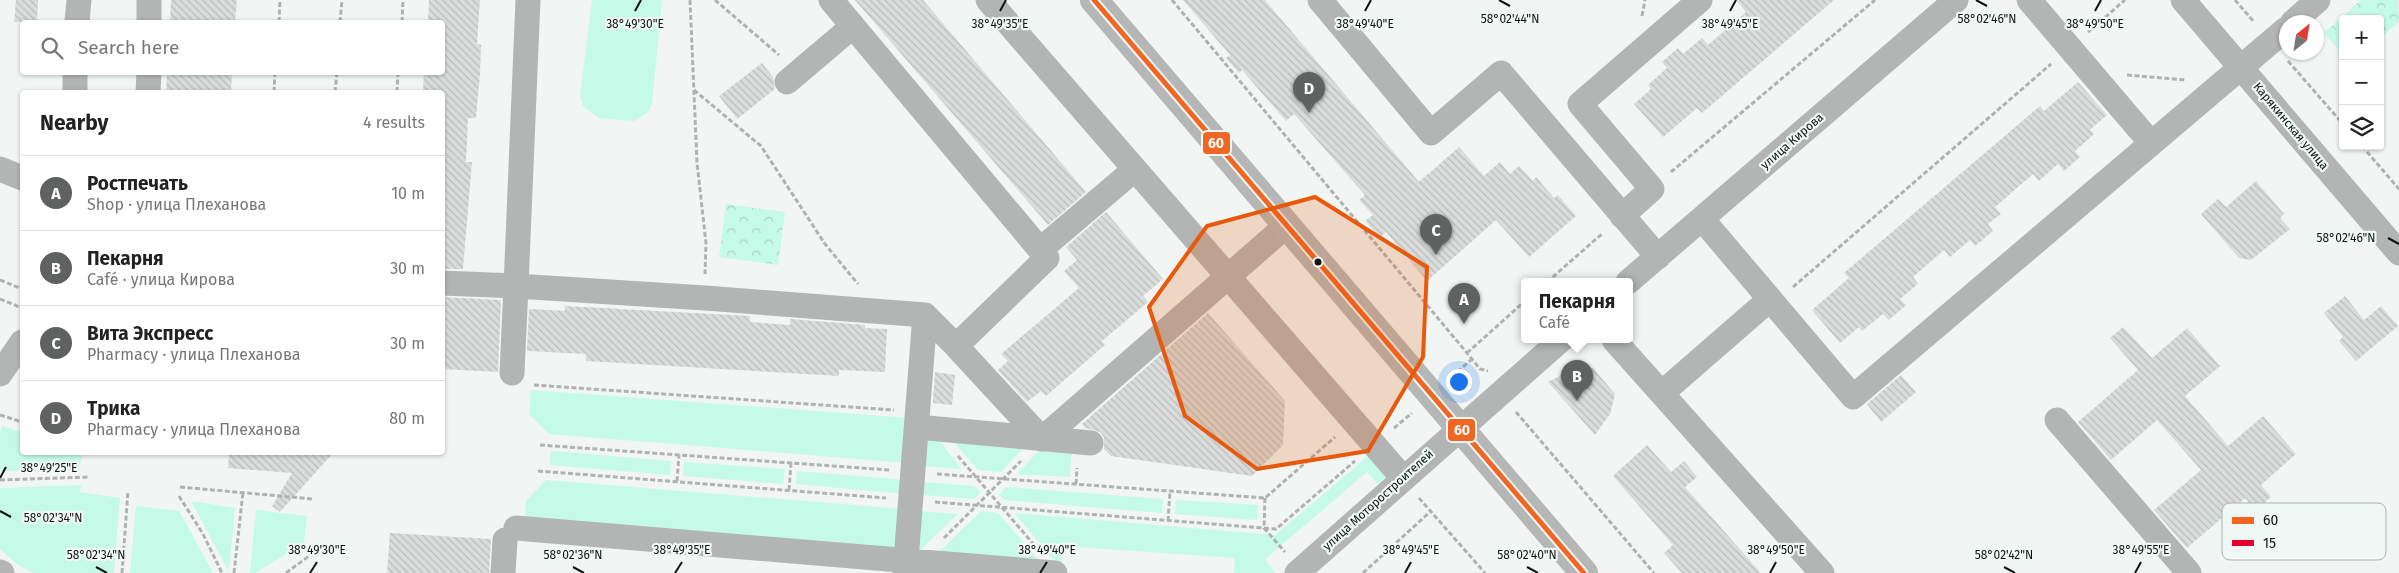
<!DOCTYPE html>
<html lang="en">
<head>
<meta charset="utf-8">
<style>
  :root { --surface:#fff; --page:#f6f6f6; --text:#222; --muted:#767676; --line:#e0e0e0; --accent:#5f6261 }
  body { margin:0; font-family:"Fira Sans",sans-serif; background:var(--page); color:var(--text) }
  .controls { position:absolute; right:15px; top:15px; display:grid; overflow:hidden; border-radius:5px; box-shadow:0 1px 4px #0004 }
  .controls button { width:45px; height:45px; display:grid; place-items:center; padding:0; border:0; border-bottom:1px solid var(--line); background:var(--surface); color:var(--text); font:25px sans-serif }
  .compass { position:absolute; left:2279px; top:15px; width:45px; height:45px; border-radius:50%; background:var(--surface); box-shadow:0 1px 4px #0004; rotate:30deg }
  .you { position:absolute; left:1458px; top:381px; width:18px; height:18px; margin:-12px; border:4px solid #fff; border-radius:50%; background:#1a73e8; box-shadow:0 0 0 8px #1a73e833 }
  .badge { display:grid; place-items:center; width:32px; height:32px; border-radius:50%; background:var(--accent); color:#fff; font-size:16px; font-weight:700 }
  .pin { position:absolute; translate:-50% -41px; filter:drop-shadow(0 1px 2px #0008) }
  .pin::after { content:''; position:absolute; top:26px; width:18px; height:15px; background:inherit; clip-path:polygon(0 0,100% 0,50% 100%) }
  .popup { position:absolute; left:1521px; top:278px; width:112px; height:65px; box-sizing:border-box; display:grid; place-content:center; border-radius:5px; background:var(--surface); filter:drop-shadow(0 1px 4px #0005); font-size:16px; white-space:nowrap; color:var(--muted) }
  .popup b { font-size:19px; color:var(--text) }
  .popup::after { content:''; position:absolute; left:50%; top:100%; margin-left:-10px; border:10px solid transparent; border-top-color:var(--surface) }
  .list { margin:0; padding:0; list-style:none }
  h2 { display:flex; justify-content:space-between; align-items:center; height:65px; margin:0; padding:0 20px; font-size:21px }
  h2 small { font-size:16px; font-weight:400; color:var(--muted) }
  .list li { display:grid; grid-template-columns:32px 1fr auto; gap:15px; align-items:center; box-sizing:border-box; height:75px; padding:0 20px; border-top:1px solid var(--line) }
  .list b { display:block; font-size:19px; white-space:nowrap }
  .list p { margin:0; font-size:16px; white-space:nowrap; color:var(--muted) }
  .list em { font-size:16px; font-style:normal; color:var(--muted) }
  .icon { flex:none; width:28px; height:28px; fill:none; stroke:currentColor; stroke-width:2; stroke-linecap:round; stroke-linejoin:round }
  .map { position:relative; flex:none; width:2399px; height:573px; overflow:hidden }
  .search { position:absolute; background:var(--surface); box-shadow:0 1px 4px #0004; left:20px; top:20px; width:425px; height:55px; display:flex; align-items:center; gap:12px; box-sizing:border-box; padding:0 18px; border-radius:5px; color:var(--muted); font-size:19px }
  .panel { position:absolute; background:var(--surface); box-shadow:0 1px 4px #0004; left:20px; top:90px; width:425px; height:365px; border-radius:5px }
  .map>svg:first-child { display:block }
</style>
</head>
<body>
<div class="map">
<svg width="2399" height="573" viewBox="0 0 2399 573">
  <defs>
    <pattern id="park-crowns" width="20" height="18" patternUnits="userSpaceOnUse" patternTransform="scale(1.25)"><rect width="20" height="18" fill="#c5f9e8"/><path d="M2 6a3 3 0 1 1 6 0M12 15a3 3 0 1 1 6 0" fill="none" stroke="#a8d5c6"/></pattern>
    <pattern id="building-back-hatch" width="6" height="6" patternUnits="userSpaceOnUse" patternTransform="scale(1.25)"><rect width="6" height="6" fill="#d8dcda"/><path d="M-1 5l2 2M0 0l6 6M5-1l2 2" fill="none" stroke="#b8bcba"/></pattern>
  </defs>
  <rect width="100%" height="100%" fill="#f1f6f4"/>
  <path fill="#c5f9e8" d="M592,0H662L652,104L647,113L634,121L598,118L583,106L580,96Z
    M531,390L911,418L908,463L549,434L529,414Z
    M2,426L22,432V452L82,453L79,470L0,471V432Z
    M926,433H934L961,469L924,466Z
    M948,435L1029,442L1001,472L978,470Z
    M1046,443L1072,446L1070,477L1017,474Z
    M551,451L671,461L670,475L550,465Z
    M1372,453L1390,474L1378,484L1367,472L1265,559L1275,573H1234L1235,558L1062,546L1060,567L1014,513L1275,535Z
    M684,462L785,469L783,484L683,476Z
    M797,471L906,480L905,494L796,484Z
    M546,480L902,509L899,552L525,522L526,501Z
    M924,482L974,486L981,492L974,499L923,495Z
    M81,485L80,492L120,498L114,573H34L18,565L0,549V488Z
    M1006,487L1163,499L1162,513L1005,500L999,495Z
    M1176,500L1258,505L1257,520L1175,514Z
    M191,501L235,508L229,572Z
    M136,506L179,511L213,573H130Z
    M256,510L307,516L304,543L255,573H250Z
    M920,511L958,514L916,554Z
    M981,511L998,513L1042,564L939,552Z"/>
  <path fill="url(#park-crowns)" d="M2361,0H2398L2399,22L2380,38V19H2343V55L2324,33Z
    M726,204L785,212L778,265L719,257Z"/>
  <path fill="url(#building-back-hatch)" d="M16,0H38L37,22H14Z
    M171,0H237L235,22H170Z
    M429,0H480L477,44L481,45L480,73L476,118H468L466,162H472L463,269H442V92H423L424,72H442V22H428Z
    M855,0H923L1086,192L1048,225Z
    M1183,0H1265L1419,182L1459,147L1484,176L1500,162L1510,174L1519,166L1533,181L1536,177L1554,198L1558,195L1576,216L1529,257L1496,220L1427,281L1386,232L1380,238L1365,221L1373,215L1359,200L1365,195L1294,114L1286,121L1242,70L1239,73L1226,58L1230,55Z
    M1736,0H1834L1702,113L1697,108L1663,137L1634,104L1651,89L1648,85L1667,68L1662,62L1678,48L1683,54L1702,38L1708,45L1746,12Z
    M762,63L773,77L775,89L737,119L719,96Z
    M167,72H232L231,92H166Z
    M2078,82L2107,115L2090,130L2094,134L2075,151L2080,157L2064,171L2058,164L2039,181L2033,174L1995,207L2001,214L1988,224L1993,231L1975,246L1970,240L1950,257L1944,250L1913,277L1918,284L1900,299L1906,305L1889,320L1883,314L1862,331L1859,327L1840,343L1812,310L1849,278L1844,273L2040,106L2044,111Z
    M2256,181L2284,214L2280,218L2290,229L2251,260L2239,258L2201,214L2218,199L2226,207Z
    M1106,212L1163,279L1143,296L1148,302L1102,341L1105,345L1046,396L1041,391L1027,402L998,370L1008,361L1001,354L1079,288L1064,271L1077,260L1066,247Z
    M2345,296L2364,320L2381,306L2398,326L2356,361L2339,341L2343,337L2324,313Z
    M442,297L501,300L498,372L442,369Z
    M565,306L750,316V322L790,325V319L865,325V328L887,329L885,372L839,370V376L586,361V354L527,351L529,309L565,311Z
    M1208,313L1285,401L1283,445L1252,476L1111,456L1104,449V437L1100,432L1086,428L1082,424Z
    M2123,327L2152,358L2187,328L2220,366L2185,396L2228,446L2263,416L2296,454L2261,485L2271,497L2256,510L2245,498L2187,548L2154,510L2201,470L2157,420L2111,460L2078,422L2138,370L2110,338Z
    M1593,368L1615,394L1610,414L1595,435L1548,382L1571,370Z
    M935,372L955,375L952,405L933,403Z
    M1901,375L1916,392L1881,422L1867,404Z
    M1647,445L1671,472L1684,461L1697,477L1685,487L1761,573H1682L1664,553L1673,545L1613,476Z
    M229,452H334L280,512L272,506L292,473L228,468Z
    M390,533L491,539L489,573H387Z"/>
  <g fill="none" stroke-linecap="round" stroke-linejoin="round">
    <path stroke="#b0b2b1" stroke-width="3" stroke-dasharray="5 2.5" stroke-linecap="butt" d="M690,0L697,163L706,243L705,274
      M715,0L779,55
      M1172,0L1467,353L1480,369L1488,371
      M2235,0L2254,22
      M1642,16L1645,0
      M279,22L280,0
      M340,22L342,0
      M402,22L403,0
      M2088,32L2125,0
      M2288,61L2343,124
      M2127,75L2186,80
      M694,90L761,146L825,244L858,284
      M274,92L275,72
      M335,92L337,72
      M397,92L398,72
      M2362,146L2399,189
      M1671,172L1875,0
      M0,280L22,289
      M1547,282L1603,233
      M1793,287L2051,64
      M0,299L22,308
      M1467,353L1524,302
      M1452,377L1472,359
      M534,385L894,410
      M1516,412L1654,573
      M0,415L22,422
      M1394,428L1412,413
      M540,445L889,470
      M958,456L1035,546
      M538,471L886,498
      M937,474L1265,498L1335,437
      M0,480L88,477
      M677,481L679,455
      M1076,484L1077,468
      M180,487L313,499
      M789,490L791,463
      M179,496L203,534L222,573
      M1265,498L1264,528L1285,552
      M1419,498L1485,573
      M935,502L1276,529L1355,461
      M1168,521L1170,491
      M944,538L1021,461
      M122,573L128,491
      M234,573L243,492
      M286,573L309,556
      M1363,573L1431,511"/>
    <path stroke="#b3b5b4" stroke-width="25" d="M528,0L516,286L705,298L925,315L905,573
      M831,0L1047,258L956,346L925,315
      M988,0L1403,478
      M1320,0L1431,133L1501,73L1658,257
      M2029,0L2151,143
      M2183,0L2399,253
      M77,22L79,0
      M149,22V0
      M2293,22L2318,0
      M787,82L853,26
      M75,92V72
      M148,92L149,72
      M0,169L22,178
      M1622,216L1652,189L1580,104L1700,0
      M1702,219L1853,397L2286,29
      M1041,249L1134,170
      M1628,282L1956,0
      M442,283L516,286L512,373
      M1614,340L1822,573
      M956,346L1042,439L1287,225
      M0,374L22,342
      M1662,393L1770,299
      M2057,420L2189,573
      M917,427L1091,443
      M516,528L1055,573
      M0,572L2,573
      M503,573L505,540
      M1297,573L1561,340"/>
    <path stroke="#b5b7b7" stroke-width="28" d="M1094,0L1584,573"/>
    <defs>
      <path id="bus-1" d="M1094,0L1584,573"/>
    </defs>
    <use href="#bus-1" stroke="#eff8f5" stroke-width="9"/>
    <use href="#bus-1" stroke="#f26522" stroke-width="5"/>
  </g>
  <path fill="#e8590c" fill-opacity="0.2" stroke="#e8590c" stroke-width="4" stroke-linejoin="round" d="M1315,197L1427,267L1423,357L1368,451L1257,469L1185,416L1149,307L1207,226Z"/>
  <path fill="none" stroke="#101312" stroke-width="2" d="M1499,0L1510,6M1976,0L1987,6M635,11L641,0M1000,11L1006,0M1365,11L1371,0M1730,11L1736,0M2095,11L2101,0M2388,238L2399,244M0,478L6,467M0,511L11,517M96,567L107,573M573,567L584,573M1527,567L1538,573M2004,567L2015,573M310,573L317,562M675,573L682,562M1040,573L1047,562M1405,573L1411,562M1770,573L1776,562M2135,573L2141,562"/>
  <circle fill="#101312" stroke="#eff8f5" stroke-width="2" cx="1318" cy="262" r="4.5"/>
  <g text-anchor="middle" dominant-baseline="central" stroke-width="4.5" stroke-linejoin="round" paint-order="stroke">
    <g font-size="12" fill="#101312" stroke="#eff8f5">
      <text transform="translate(2291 126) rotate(50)">Карякинская улица</text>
      <text transform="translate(1792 141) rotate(-41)">улица Кирова</text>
      <text transform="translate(1378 500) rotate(-42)">улица Моторостроителей</text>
    </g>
  </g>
  <rect x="2222" y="503" width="164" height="57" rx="8" fill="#eff8f5" stroke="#acb3b1" stroke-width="1"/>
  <rect x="2232" y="517" width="22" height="7" fill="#f26522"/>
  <rect x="2232" y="540" width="22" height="6" fill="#e4002b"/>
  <g font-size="14" fill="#101312">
    <text x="2263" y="525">60</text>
    <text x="2263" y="548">15</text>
  </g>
  <g font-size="12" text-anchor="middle" fill="#101312" stroke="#eff8f5" stroke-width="4.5" stroke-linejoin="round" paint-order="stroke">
    <text x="1987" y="23">58°02'46"N</text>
    <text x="1510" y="23">58°02'44"N</text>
    <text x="635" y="28">38°49'30"E</text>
    <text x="1000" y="28">38°49'35"E</text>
    <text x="1365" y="28">38°49'40"E</text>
    <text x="1730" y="28">38°49'45"E</text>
    <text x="2095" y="28">38°49'50"E</text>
    <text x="2346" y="242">58°02'46"N</text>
    <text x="49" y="472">38°49'25"E</text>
    <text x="53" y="522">58°02'34"N</text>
    <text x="317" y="554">38°49'30"E</text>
    <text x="682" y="554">38°49'35"E</text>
    <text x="1047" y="554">38°49'40"E</text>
    <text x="1411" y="554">38°49'45"E</text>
    <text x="1776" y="554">38°49'50"E</text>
    <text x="2141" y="554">38°49'55"E</text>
    <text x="96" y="559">58°02'34"N</text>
    <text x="573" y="559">58°02'36"N</text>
    <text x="1527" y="559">58°02'40"N</text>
    <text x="2004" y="559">58°02'42"N</text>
  </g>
  <g stroke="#eff8f5" stroke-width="2">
    <rect x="1202" y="131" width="29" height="24" rx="5" fill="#f26522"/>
    <rect x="1447" y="418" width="29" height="24" rx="5" fill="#f26522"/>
  </g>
  <g font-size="14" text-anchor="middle" font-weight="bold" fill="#fff">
    <text x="1216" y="148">60</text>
    <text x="1462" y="435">60</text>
  </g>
</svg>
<div class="controls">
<button>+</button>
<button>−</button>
<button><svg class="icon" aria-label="layers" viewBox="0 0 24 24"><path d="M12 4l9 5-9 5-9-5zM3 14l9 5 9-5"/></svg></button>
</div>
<svg class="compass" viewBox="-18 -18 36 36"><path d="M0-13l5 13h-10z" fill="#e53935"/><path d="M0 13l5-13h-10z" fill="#767676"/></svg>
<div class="you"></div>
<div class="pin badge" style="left:1464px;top:324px">A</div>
<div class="pin badge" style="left:1577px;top:401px">B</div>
<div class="popup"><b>Пекарня</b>Café</div>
<div class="pin badge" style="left:1436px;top:255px">C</div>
<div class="pin badge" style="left:1309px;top:113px">D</div>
<div class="search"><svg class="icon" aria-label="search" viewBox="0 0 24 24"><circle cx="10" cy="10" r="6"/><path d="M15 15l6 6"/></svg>Search here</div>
<section class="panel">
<h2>Nearby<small>4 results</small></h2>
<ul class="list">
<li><span class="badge">A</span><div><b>Ростпечать</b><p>Shop · улица Плеханова</p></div><em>10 m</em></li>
<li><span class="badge">B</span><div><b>Пекарня</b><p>Café · улица Кирова</p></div><em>30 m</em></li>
<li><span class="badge">C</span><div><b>Вита Экспресс</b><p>Pharmacy · улица Плеханова</p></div><em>30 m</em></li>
<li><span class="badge">D</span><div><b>Трика</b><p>Pharmacy · улица Плеханова</p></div><em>80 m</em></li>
</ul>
</section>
</div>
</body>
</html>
